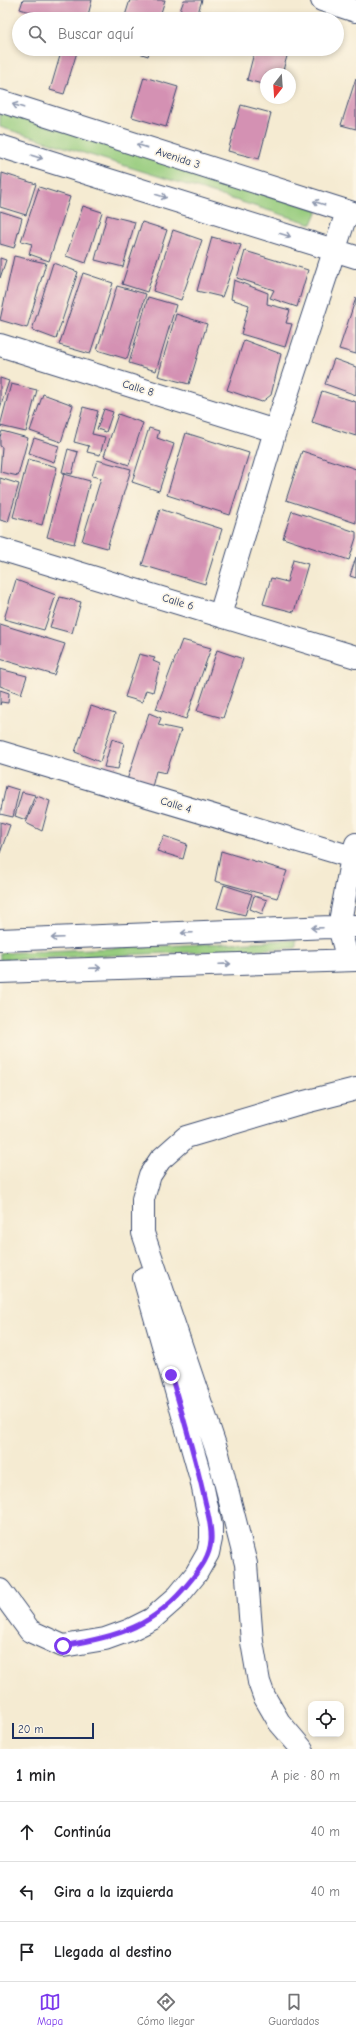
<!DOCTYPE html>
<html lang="es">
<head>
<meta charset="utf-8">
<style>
  :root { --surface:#fff; --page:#f6f6f6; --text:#202124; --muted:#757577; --line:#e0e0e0; --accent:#7c3aed }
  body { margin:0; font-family:"Comic Neue",sans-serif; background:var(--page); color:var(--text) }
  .controls { position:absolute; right:12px; bottom:12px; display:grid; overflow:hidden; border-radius:8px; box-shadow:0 2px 6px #0003 }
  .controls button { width:36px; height:36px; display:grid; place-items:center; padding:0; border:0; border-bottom:1px solid var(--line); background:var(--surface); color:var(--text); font:20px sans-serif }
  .compass { position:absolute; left:260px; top:68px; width:36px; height:36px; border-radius:50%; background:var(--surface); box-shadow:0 2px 6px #0003; rotate:197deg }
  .scale { position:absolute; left:12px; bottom:10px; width:82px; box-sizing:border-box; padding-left:4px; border:2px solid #1b2f5e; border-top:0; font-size:11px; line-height:14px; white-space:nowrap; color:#1b2f5e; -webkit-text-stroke:3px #fcf5e5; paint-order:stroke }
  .stop { position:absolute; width:12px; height:12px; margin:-9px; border:3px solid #7c3aed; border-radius:50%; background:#fff }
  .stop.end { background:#7c3aed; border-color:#fff; box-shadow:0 1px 4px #0008 }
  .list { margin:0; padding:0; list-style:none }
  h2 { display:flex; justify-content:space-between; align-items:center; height:52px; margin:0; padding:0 16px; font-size:17px }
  h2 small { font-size:13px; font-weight:400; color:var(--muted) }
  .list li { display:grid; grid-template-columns:26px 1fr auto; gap:12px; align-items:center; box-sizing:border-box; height:60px; padding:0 16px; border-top:1px solid var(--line) }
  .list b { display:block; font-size:15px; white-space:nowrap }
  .list em { font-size:13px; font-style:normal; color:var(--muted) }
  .icon { flex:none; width:22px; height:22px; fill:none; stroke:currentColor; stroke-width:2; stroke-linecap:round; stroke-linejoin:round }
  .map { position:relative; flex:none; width:356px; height:1749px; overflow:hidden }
  .search { position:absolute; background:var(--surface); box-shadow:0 2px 6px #0003; left:12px; right:12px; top:12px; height:44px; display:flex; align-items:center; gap:10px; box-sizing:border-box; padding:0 14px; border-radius:22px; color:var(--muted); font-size:15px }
  .sheet { height:232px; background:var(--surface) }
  nav { display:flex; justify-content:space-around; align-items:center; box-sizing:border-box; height:56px; border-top:1px solid var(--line); background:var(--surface); font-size:11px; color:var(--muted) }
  nav a { display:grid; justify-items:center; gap:2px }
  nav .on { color:var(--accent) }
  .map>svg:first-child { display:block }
</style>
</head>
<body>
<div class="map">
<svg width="356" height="1749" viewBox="0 0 356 1749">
  <rect width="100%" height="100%" fill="#fcf5e5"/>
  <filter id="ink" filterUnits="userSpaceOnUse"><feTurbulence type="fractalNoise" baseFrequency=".025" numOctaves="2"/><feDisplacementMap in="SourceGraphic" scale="8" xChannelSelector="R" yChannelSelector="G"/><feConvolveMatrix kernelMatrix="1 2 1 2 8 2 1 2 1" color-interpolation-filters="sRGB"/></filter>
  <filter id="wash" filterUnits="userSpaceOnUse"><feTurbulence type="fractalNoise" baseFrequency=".012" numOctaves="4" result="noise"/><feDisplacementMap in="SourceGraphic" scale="16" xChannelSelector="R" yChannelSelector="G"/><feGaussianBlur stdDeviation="0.9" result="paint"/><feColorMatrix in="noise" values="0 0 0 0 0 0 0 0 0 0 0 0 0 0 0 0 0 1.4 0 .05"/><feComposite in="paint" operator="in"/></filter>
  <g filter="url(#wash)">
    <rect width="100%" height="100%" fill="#f5ebd2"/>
    <path fill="#97cc7e" stroke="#597e6e" d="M0,111L318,210L312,224L0,127Z
      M296,940V948L0,960V953Z"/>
    <g id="blocks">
      <path fill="#d491b3" d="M23,0H92L87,19H54L20,9Z
        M130,0H165L159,19H124Z
        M184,0H202L196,19H177Z
        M62,49H78L64,94L50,90Z
        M127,49H150L148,56Z
        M255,49H289L282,74H266V85L247,80Z
        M144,77L178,87L166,127L132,117Z
        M356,78V129L341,125Z
        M241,105L271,113L259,159L228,151Z
        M2,173L36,184L26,215L0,207Z
        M39,187L70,197L49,261L29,254L32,244L21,241Z
        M83,206L102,212L86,263L66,256Z
        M0,211L22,218L14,248L0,244Z
        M107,215L135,222L123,267L95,260Z
        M142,222L167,230L147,292L122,284Z
        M173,230L202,240L181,300L153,291Z
        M212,237L241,245L222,297L197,291Z
        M245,251L308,270L297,307L270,298L274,290L237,278Z
        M14,256L46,263L27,328L0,320Z
        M0,258L6,260L0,278Z
        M53,263L78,272L56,339L32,330Z
        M83,273L113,283L90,354L59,345Z
        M234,280L268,293L267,304L290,310L286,323L292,324L285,347L241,334L249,305L231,299Z
        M117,286L146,294L127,359L97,350Z
        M148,297L176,305L156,371L129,363Z
        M356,298V354L339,349Z
        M176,314L207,324L189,384L158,376Z
        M244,340L281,354L271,395L262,402L227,390Z
        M334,359L356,367V395L325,384Z
        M0,378L9,381L0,408Z
        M11,384L37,390L26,432L0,426Z
        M322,391L356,402V436L312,422Z
        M43,394L73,405L61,442L30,431Z
        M83,407L98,411L92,434L105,437L100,455L87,452L89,446L74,442Z
        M104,409L113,412L106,432L97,429Z
        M118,414L143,423L129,465L104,456Z
        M149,428L159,431L157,438L174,444L159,491L132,482Z
        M2,431L28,438L18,476L0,472L2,447L0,446V437Z
        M186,433L249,453L230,515L167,495Z
        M34,438L59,446L54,462L29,453Z
        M68,449L78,452L72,474L62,472Z
        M302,451L356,469V523L286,500Z
        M28,459L57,467L42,525L13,517Z
        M97,460L131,469L107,548L82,541L101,478L92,476Z
        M64,474L90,481L74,544L47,537Z
        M0,478L19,484L8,522L0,520Z
        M160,509L222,529L205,584L142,565Z
        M292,511L356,532V538L349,560L283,538Z
        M356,557V578L350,576Z
        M293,560L308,564L294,612L263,604L271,578L287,582Z
        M16,580L56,595L44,630L4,619Z
        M60,597L81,602L72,633L50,627Z
        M0,624L65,644L54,675L0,659Z
        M182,640L211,648L186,719L156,709Z
        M217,650L243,659L223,718L197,711Z
        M139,654L155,658L153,661L160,664L153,692L146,690L142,702L125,697Z
        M0,669L27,676L21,694L0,686Z
        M0,690L9,693L8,703L1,702L0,705Z
        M91,706L115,714L100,762L75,752Z
        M149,713L161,718L158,725L181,730L166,773L156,771L152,787L127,780Z
        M112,739L124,743L118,769L104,767Z
        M6,786L19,790L13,817L0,814Z
        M22,792L35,795L26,820L15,816Z
        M37,796L50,801L42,831L26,823Z
        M0,822L10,825L0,853Z
        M164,836L187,844L183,859L157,851Z
        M221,851L287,871L277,898L215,881Z
        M224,885L252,894L245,915L217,908Z
        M254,896L267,900L262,914L250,909Z"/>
    </g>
  </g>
  <g filter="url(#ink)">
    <use href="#blocks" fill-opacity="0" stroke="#3c4b6f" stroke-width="1"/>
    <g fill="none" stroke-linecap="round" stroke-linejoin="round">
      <defs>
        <path id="minor" d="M322,0L356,11
          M0,101L356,214
          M0,146L356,257
          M0,345L275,431
          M0,549L356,657
          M220,615L275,431L347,212
          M0,752L352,857L356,860
          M0,940L356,926
          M348,960L339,927L352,857L356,844
          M0,972L356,960
          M0,1590L30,1631L63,1646L105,1639L130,1630L152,1619L178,1596L196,1574L208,1553L211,1539V1526L201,1479L144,1278
          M302,1749L279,1722L264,1696L259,1682L252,1642L246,1564L218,1454L143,1233V1199L150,1175L160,1160L186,1137L297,1104L356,1089"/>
      </defs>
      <use href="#minor" stroke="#3c4b6f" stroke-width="24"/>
      <use href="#minor" stroke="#fff" stroke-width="22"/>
    </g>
    <defs><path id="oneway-shaft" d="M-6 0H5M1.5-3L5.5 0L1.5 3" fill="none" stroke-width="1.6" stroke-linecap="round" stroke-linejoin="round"/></defs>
    <g stroke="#8d97ae">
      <use href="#oneway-shaft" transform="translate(18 106) rotate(-162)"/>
      <use href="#oneway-shaft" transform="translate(142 146) rotate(-162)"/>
      <use href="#oneway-shaft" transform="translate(37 157) rotate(17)"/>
      <use href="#oneway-shaft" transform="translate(161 196) rotate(17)"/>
      <use href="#oneway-shaft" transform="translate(319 203) rotate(-162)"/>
      <use href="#oneway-shaft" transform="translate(285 235) rotate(17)"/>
      <use href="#oneway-shaft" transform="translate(317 928) rotate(178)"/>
      <use href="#oneway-shaft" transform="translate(187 933) rotate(178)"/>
      <use href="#oneway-shaft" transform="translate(57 938) rotate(178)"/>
      <use href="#oneway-shaft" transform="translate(225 964) rotate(-2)"/>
      <use href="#oneway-shaft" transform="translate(95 968) rotate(-2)"/>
    </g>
  </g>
  <g fill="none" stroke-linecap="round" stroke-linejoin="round" filter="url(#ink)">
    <path stroke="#7c3aed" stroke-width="5" d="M63,1646C121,1635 153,1628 191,1580C201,1568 210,1556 211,1540C212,1527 208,1514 205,1501C196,1459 183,1417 171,1375"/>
  </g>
  <g text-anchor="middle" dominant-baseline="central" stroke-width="3.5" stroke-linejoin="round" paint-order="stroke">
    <g font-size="11" fill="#1b2f5e" stroke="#fcf5e5">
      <text transform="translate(178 158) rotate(18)">Avenida 3</text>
      <text transform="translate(138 388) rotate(17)">Calle 8</text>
      <text transform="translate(178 602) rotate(17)">Calle 6</text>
      <text transform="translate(176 805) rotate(17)">Calle 4</text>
    </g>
  </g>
</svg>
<div class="controls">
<button><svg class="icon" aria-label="locate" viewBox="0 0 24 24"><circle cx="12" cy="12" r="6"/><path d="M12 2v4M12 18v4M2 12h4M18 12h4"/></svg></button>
</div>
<svg class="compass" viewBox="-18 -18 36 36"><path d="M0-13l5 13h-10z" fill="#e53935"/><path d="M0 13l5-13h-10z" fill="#757577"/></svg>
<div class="scale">20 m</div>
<div class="stop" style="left:63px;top:1646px"></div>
<div class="stop end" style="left:171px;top:1375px"></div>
<div class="search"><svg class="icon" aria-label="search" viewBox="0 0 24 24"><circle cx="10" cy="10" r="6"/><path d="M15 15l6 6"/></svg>Buscar aquí</div>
</div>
<section class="sheet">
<h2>1 min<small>A pie · 80 m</small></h2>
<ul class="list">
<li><svg class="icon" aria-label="ahead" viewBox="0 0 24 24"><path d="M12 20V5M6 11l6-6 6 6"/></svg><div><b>Continúa</b></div><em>40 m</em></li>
<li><svg class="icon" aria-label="left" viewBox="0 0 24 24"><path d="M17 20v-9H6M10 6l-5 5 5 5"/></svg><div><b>Gira a la izquierda</b></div><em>40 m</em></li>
<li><svg class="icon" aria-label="arrive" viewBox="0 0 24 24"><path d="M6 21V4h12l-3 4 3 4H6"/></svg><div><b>Llegada al destino</b></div></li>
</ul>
</section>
<nav>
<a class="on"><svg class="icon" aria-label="map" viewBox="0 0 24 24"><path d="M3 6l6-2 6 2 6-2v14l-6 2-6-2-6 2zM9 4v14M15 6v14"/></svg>Mapa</a>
<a><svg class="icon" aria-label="directions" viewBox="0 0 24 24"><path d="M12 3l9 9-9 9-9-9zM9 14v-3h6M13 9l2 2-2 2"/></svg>Cómo llegar</a>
<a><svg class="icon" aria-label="saved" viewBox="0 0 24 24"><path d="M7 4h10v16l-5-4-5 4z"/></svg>Guardados</a>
</nav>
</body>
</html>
